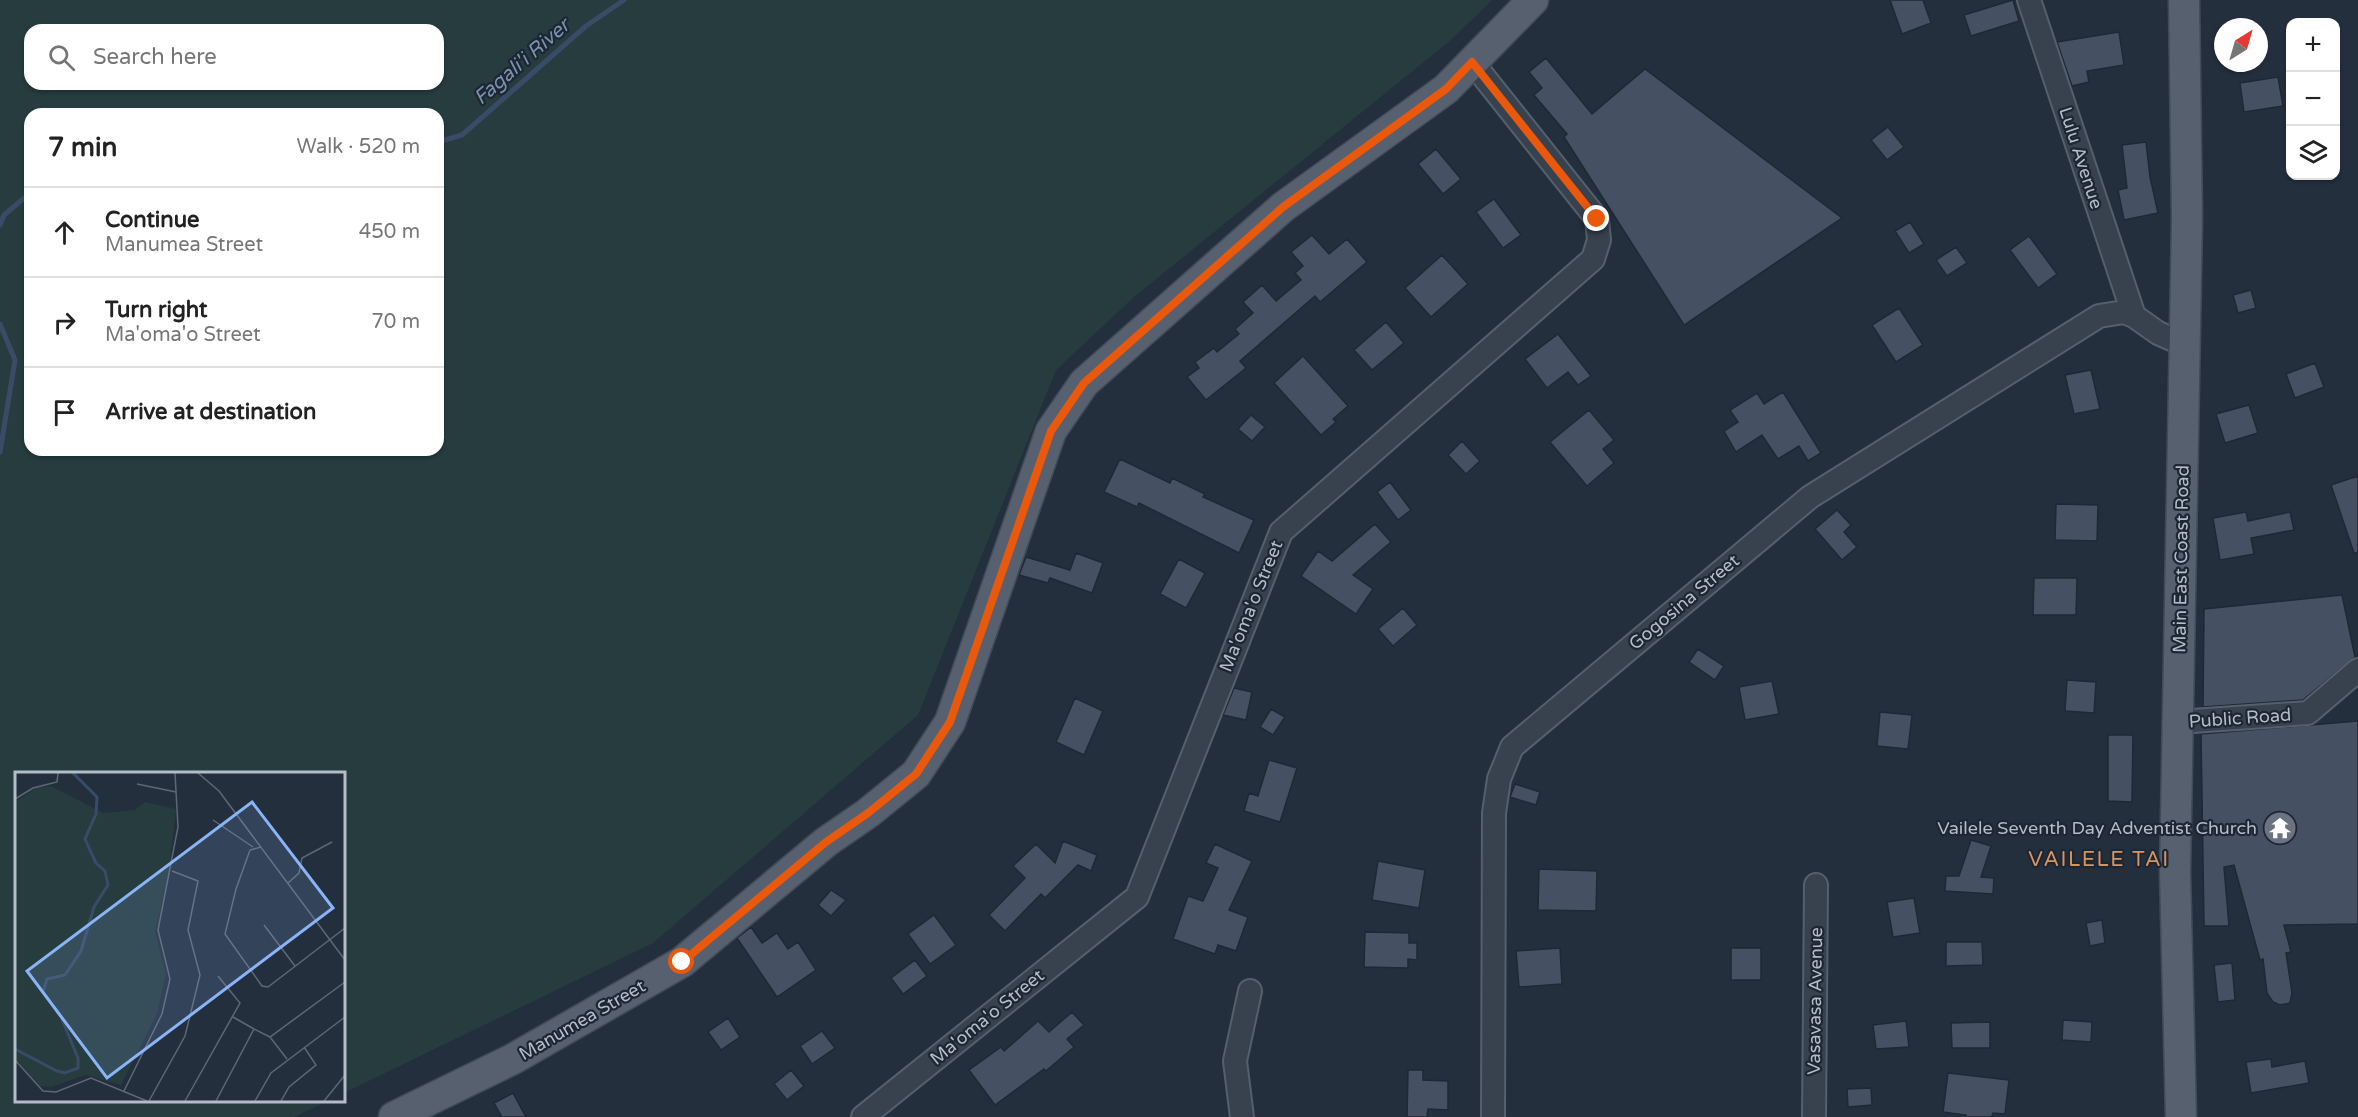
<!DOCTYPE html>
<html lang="en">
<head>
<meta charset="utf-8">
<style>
  :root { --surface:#fff; --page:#f2f2f2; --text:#222; --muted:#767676; --line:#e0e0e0 }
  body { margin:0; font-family:"Varela Round",sans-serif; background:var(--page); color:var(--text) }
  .controls { position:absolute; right:18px; top:18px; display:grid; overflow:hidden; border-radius:12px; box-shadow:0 2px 4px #0004 }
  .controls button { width:54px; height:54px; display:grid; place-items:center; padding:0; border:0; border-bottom:2px solid var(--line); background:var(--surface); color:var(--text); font:30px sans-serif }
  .compass { position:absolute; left:2214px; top:18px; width:54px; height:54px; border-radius:50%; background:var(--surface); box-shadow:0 2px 4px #0004; rotate:37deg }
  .stop { position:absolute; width:18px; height:18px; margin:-14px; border:4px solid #ea580c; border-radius:50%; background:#fff }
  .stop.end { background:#ea580c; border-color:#fff; box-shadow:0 2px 6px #0008 }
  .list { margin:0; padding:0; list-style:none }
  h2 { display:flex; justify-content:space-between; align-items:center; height:78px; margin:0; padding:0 24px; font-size:26px }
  h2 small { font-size:20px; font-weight:400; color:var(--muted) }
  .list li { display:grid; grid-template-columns:39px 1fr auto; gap:18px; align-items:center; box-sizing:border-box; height:90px; padding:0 24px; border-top:2px solid var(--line) }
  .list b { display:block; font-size:22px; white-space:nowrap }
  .list p { margin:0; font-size:20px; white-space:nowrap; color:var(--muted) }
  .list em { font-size:20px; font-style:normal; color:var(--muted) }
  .icon { flex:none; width:33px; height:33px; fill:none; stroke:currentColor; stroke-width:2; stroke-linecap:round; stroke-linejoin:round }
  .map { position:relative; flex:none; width:2358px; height:1117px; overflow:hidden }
  .search { position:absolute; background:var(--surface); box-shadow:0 2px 4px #0004; left:24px; top:24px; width:420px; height:66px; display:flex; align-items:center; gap:15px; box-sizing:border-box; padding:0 21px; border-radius:18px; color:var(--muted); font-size:22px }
  .panel { position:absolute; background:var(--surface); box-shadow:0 2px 4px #0004; left:24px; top:108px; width:420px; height:348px; border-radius:18px }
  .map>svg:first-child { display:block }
</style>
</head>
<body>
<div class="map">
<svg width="2358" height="1117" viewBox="0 0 2358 1117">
  <rect width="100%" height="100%" fill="#242f3e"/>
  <path fill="#263c3f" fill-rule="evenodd" d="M0,0H1492L1452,39L1134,297L1056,370L918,715L653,943L344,1093V774H16V1100L328,1101L294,1117H0ZM30,30H438V84H30ZM30,114H438V450H30Z"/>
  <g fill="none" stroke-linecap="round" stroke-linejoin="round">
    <path stroke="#394c67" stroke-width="5" d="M438,142L462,135L586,26L624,0
      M0,225L4,215L30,193
      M0,324L15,360L0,452"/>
  </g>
  <path fill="#455162" stroke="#1f2835" stroke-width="1.5" d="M1890,0H1923L1931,23L1902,34Z
    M2013,0L2019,21L1971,36L1964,15Z
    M2119,32L2124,65L2087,71L2089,82L2072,86L2057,42Z
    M1546,58L1592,114L1645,69L1842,218L1684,325L1564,137L1567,134L1534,95L1542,88L1529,72Z
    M2278,77L2283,106L2244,112L2240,83Z
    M1888,127L1904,147L1887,160L1871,140Z
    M2146,142L2150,177L2158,213L2124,220L2118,190L2127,188L2122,145Z
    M1436,149L1461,179L1443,194L1418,164Z
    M1494,199L1521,235L1503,248L1476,212Z
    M1910,222L1924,244L1909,253L1895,231Z
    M1312,235L1329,254L1347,239L1367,262L1320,302L1315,296L1240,361L1246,368L1206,400L1187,377L1199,368L1195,362L1214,348L1217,352L1239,334L1235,329L1253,313L1243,302L1262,285L1276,301L1301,280L1295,273L1303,266L1291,252Z
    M2029,236L2057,274L2038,288L2010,250Z
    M1956,247L1967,263L1947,276L1936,260Z
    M1442,255L1468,284L1431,317L1405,288Z
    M2251,290L2256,308L2238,313L2233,295Z
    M1899,308L1923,345L1896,362L1872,325Z
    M1386,322L1404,343L1372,370L1354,350Z
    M1558,334L1591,376L1578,385L1568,372L1547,388L1525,359Z
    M1303,356L1348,406L1333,419L1336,422L1321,435L1274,383Z
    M2315,363L2324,387L2295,398L2286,374Z
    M2091,370L2100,409L2074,414L2065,375Z
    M1783,392L1821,453L1808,461L1799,446L1778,459L1762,435L1736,452L1724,431L1738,422L1730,410L1757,393L1764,404Z
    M2249,405L2258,433L2225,443L2216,414Z
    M1589,410L1614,440L1603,449L1614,463L1587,486L1550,442Z
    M1251,415L1265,427L1252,441L1238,429Z
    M1462,441L1480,461L1466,474L1448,455Z
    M1120,459L1170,483L1172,478L1205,494L1203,497L1254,520L1239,553L1139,503L1137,507L1104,492Z
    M2358,476V553H2354L2331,485Z
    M1390,482L1411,510L1398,520L1377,492Z
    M2056,504L2098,505L2097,541L2055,540Z
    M1837,510L1851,525L1844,532L1857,547L1842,560L1815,529Z
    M2246,512L2248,521L2290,512L2294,530L2251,538L2254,554L2220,560L2213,518Z
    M1375,524L1391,542L1353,575L1373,589L1356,614L1301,576L1318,551L1332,561Z
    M1076,553L1103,563L1092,593L1050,578L1048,583L1019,575L1026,557L1070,570Z
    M1179,559L1205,573L1186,608L1160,594Z
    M2034,578H2077L2076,615H2033Z
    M2342,595L2355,657L2303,700L2203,707L2204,609Z
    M1403,608L1417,625L1393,646L1378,629Z
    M1698,649L1724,666L1715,680L1689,662Z
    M2067,680L2096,682L2094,713L2065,711Z
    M1772,681L1779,714L1745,720L1739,687Z
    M1234,688L1252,692L1246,720L1223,715Z
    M1075,698L1103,711L1084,755L1056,742Z
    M1271,709L1285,717L1273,735L1260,727Z
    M1880,712L1912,715L1908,749L1877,746Z
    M2358,721V924L2284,925L2291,952L2286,953L2292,993L2290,1003L2280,1005L2273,1002L2267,993L2263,959L2260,960L2234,865L2224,867L2229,926H2204L2201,734Z
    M2108,735H2133L2132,802L2108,801Z
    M1269,760L1297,768L1280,822L1244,811L1249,793L1258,796Z
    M1515,784L1540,792L1536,805L1510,797Z
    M1971,840L1991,846L1981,877L1994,878L1993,894L1945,891L1946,876H1959Z
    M1063,841L1097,855L1091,871L1078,865L1045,898L1041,894L1005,931L989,915L1025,878L1013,866L1036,844L1055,863Z
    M1215,844L1252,861L1229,910L1248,917L1236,951L1218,945L1215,954L1173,939L1188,896L1203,901L1218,868L1206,863Z
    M1378,861L1425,870L1419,908L1372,900Z
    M1539,869L1597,871L1596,911L1538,910Z
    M831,890L846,900L831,916L818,905Z
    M1914,898L1920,933L1893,937L1887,902Z
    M934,915L956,945L930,964L908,934Z
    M2102,920L2105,943L2090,946L2086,923Z
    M751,927L762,943L777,933L788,949L798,942L816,970L777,997L737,938Z
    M1365,932L1409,933V943H1417V960L1408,959V968L1364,967Z
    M1946,942H1982L1983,965L1946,966Z
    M1560,948L1562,984L1519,987L1516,951Z
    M1731,948H1761V980H1731Z
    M915,960L927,976L903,994L891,978Z
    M2232,963L2235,1000L2218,1002L2214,965Z
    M1072,1012L1084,1025L1067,1039L1074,1047L1046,1071L1044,1069L995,1105L969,1070L1001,1047L1004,1051L1038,1021L1049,1032Z
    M728,1018L740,1037L721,1050L708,1032Z
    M2063,1020L2092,1022L2091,1042L2062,1040Z
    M1906,1021L1909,1047L1876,1049L1873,1025Z
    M1990,1022V1048H1952L1951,1023Z
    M822,1031L835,1048L812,1064L800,1046Z
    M2271,1059L2272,1067L2305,1061L2309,1083L2251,1093L2246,1062Z
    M791,1070L804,1086L787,1100L774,1084Z
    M1408,1070H1423V1080L1448,1081V1110L1428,1109L1427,1117H1407Z
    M1948,1073L2009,1080L2005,1114L1993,1113L1992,1117H1965L1966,1115L1943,1112Z
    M1871,1088L1872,1105L1848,1107L1847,1089Z
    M513,1093L526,1117H502L494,1103Z"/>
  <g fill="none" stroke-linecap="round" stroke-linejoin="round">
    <defs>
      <path id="minor" d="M2029,0L2134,316
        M2178,722L2308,713L2358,670
        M863,1117L1137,897L1281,532L1593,259L1599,240L1597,219L1472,62
        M1242,1117L1235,1061L1250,991
        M1493,1117L1494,813L1499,779L1512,747L1810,497L2099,316L2124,312L2134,316L2158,333L2183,344
        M1814,1117L1816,885"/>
      <path id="major" d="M394,1117L513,1059L682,962L826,842L868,813L916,774L950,722L1051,431L1084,383L1283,207L1446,89L1533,0
        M2181,1117L2175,873L2187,219L2184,0"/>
    </defs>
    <use href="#minor" stroke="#565f6c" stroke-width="26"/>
    <use href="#major" stroke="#414a57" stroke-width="33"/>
    <use href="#minor" stroke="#38414e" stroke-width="22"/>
    <use href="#major" stroke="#56606e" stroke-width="30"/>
  </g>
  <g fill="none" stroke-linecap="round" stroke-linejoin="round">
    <path stroke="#ea580c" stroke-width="8" d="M682,962L826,842L868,813L916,774L950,722L1051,431L1084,383L1283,207L1446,89L1472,62L1597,219"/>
  </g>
  <defs>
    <symbol id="temple-disc" viewBox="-11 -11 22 22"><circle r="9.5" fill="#6b7280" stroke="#1d2633"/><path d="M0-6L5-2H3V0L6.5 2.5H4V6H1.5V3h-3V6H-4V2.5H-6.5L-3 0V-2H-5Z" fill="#fff"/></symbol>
  </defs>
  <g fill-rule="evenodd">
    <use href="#temple-disc" x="2261" y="809" width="38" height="38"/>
  </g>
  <g text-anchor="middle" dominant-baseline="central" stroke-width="4.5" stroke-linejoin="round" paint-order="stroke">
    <g font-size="18" fill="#b4bcc9" stroke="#1d2633">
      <text transform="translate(2081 158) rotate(72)">Lulu Avenue</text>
      <text transform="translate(2181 559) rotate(-89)">Main East Coast Road</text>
      <text transform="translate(1684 602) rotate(-40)">Gogosina Street</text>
      <text transform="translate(1251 606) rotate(-68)">Ma'oma'o Street</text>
      <text transform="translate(2240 718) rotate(-4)">Public Road</text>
      <text transform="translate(1815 1001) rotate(-89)">Vasavasa Avenue</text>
      <text transform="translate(987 1017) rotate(-39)">Ma'oma'o Street</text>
      <text transform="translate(582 1020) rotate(-30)">Manumea Street</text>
    </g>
    <g font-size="18" fill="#b4bcc9" stroke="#1d2633" text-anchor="end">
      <text x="2257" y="828">Vailele Seventh Day Adventist Church</text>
    </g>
    <g font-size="20" font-style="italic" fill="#7c92b1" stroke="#1d2633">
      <text transform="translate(522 62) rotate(-41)">Fagali'i River</text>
    </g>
    <g font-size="21" letter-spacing="1.5" fill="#d59563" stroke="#1d2633">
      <text x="2099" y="859">VAILELE TAI</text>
    </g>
  </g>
  <g transform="translate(15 772)">
    <rect width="330" height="330" fill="#242f3e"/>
    <path d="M36,14L88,41L120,38L130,30L161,37L154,99L140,159L151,202L142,242L106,313L70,303L37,315L25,314L0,286V30L23,15Z" fill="#263c3f"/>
    <path fill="none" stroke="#394c67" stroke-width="3" d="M0,277L42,299L50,301L63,296V286L46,245L28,220L32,207L50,203L66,179L79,135L93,113L90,99L81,91L70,67L81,42L82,25L58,1"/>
    <path fill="none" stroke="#5e6776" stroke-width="1.5" d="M183,1L204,19L330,188M122,12L161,20M0,27L18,16L42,10L43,1M198,48L238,75M246,75L235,78L221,117L210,162L247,214L253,215L330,156M273,111L284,101L287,86L317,70M249,153L280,194M218,245L239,257M255,265L272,287M0,288L28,319L41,320L76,306L132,329M109,319L147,242L155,207L143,158L163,55L160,1M134,329L170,264L185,203L173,158L183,109L157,99M170,329L225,231L203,204M201,329L239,257L255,265L330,210M240,329L256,301L330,245M266,329L274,315L301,293L289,275M309,329L330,303"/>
    <path fill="#8ab4f8" fill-opacity="0.15" stroke="#8ab4f8" stroke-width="3" d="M237,30L318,136L92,306L12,199Z"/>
    <rect width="330" height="330" fill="none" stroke="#b4bcc9" stroke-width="3"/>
  </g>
</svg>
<div class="controls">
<button>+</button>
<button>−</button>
<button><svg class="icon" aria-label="layers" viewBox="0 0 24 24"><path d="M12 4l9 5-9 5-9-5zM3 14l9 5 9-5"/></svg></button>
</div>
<svg class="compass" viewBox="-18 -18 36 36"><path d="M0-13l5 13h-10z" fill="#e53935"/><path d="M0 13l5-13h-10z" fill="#767676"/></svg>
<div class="stop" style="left:682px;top:962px"></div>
<div class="stop end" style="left:1597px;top:219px"></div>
<div class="search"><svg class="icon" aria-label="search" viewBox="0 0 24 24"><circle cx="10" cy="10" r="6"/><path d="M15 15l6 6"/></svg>Search here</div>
<section class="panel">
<h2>7 min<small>Walk · 520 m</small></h2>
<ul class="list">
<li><svg class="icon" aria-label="ahead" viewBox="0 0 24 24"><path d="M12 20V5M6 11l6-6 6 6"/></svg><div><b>Continue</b><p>Manumea Street</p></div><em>450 m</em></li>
<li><svg class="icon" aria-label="right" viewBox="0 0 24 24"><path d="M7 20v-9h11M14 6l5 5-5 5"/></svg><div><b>Turn right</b><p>Ma'oma'o Street</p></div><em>70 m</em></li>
<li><svg class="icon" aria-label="arrive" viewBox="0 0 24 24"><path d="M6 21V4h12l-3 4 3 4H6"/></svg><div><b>Arrive at destination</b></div></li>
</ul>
</section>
</div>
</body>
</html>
